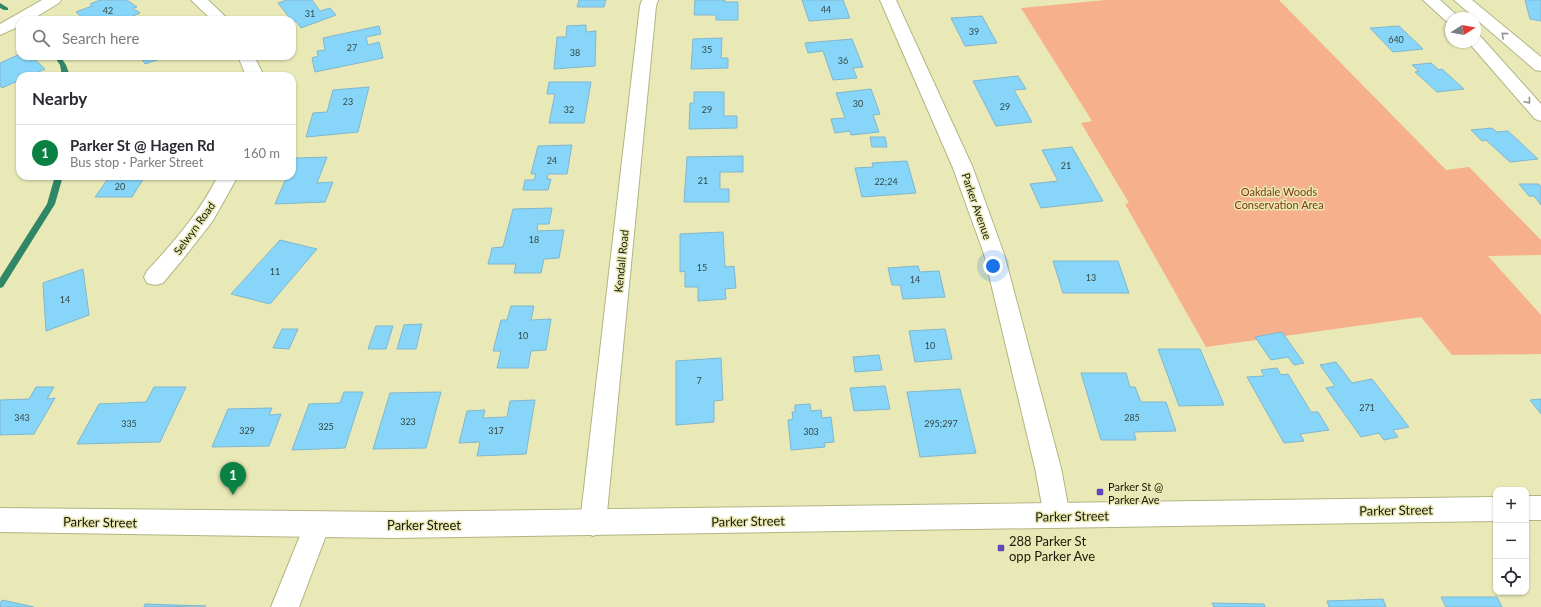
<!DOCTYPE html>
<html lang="en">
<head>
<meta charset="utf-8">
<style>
  :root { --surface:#fff; --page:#f2f2f3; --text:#2b2b33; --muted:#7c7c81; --line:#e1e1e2; --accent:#0b8043 }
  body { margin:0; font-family:Lato,sans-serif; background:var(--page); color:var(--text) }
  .controls { position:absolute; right:12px; bottom:12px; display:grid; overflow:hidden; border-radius:8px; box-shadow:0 1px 3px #0004 }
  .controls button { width:36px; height:36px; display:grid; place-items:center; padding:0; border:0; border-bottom:1px solid var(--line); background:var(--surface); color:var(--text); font:20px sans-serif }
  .compass { position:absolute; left:1445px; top:12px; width:36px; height:36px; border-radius:50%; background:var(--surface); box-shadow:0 1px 3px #0004; rotate:79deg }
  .you { position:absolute; left:993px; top:266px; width:14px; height:14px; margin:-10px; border:3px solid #fff; border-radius:50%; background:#1a73e8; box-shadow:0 0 0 6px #1a73e833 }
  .badge { display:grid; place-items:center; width:26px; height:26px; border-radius:50%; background:var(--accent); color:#fff; font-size:13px; font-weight:700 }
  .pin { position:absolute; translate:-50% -33px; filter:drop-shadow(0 1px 2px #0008) }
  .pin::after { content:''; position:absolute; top:21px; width:14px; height:12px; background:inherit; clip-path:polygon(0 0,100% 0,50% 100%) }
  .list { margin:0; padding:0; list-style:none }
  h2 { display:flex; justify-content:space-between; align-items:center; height:52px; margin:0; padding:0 16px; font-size:17px }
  h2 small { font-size:13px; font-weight:400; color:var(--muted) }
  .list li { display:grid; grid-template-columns:26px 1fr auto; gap:12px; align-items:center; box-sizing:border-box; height:56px; padding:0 16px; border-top:1px solid var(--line) }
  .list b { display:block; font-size:15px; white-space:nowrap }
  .list p { margin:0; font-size:13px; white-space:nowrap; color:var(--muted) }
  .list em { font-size:13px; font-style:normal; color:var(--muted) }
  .icon { flex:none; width:22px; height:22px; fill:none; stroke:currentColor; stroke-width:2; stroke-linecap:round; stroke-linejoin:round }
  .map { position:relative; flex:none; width:1541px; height:607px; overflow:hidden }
  .search { position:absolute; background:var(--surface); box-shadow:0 1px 3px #0004; left:16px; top:16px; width:280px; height:44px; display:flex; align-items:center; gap:10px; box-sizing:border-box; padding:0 14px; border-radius:12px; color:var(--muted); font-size:15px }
  .panel { position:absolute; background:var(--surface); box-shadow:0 1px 3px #0004; left:16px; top:72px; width:280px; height:108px; border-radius:12px }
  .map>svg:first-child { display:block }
</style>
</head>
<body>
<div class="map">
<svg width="1541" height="607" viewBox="0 0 1541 607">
  <rect width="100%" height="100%" fill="#e8e9b6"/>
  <path fill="#f6b08c" d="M1106,0H1279L1446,170L1469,167L1541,240V255L1488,256L1541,315V354L1452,355L1421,317L1206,347L1125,204L1129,203L1081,123L1092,121L1021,8Z"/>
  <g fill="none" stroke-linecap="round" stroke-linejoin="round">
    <path fill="#2f8767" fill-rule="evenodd" d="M0,3L8,8V10H4L0,8Z
      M54,56H60L66,65L70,76H62L60,65Z
      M55,176H63L55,204L3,287L0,288V278L47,204Z"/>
  </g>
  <path fill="#87d6f9" stroke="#81b6ce" d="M100,0H127L137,7L133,8L140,13L124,20H85L76,12L92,6L90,4Z
    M287,0H312L320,11L330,8L336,15L301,28L296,21L293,22L278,3Z
    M579,0H606L604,7H577Z
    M695,0H725L724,2H738V20H716V15H694Z
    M802,0H843L850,18L809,21Z
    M1525,0H1541V21L1530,19Z
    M982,16L997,43L965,46L951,18Z
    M586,25V32L596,31L595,66L554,69L557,37H566L567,26Z
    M379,26L381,34L366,37L368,45L379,42L383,58L315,72L312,58L318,56L317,51L325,50L323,38Z
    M1399,26L1423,49L1393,52L1370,28Z
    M722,38L721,58H728V68L691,69L693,39Z
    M852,39L863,67L853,68L857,78L833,80L823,51L808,53L805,43Z
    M20,54V56H31L45,69L30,76H20V80L2,88L0,86V63Z
    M140,56H169L145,64Z
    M1431,63L1439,70L1442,69L1464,89L1437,92L1415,72L1419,71L1412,65Z
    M1018,76L1026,89L1014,90L1032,122L996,126L973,81Z
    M549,82H591L584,123H549L555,94H547Z
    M369,87L358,132L306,137L313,113L327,112L333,90Z
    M871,89L880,114L873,115L879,132L851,135L850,131L835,133L831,119L845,118L836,93Z
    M694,92H724V116H737V128L689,129L690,103H694Z
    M1492,128L1497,132L1508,131L1538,159L1510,162L1486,140L1482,141L1471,130Z
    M870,137H885L887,147H872Z
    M572,145L567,174H548L547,179H551L548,190H523L525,180H534L536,174H531L538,146Z
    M1072,147L1103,201L1041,208L1030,184L1058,181L1042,150Z
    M743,156V172H720V189H729V202H684L687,157Z
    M327,157L317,183L333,182L325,202L275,204L287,176H292V165L295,158Z
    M907,161L916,193L862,197L855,168L873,167L872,163Z
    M110,176H145L132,197H95Z
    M1519,184H1539L1541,187V205L1534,196H1529Z
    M552,208L549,224H538L537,231L564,230L559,258L544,259L541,273H514L516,264H488L492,248L503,247L513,209Z
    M723,232L725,267L734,266L736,288L725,289L726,299L698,301V287H685V271L680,272V234Z
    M280,240L317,249L270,304L231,294Z
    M1053,261H1118L1129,293H1063Z
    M918,266L920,272L939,271L945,297L903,299L900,285H892L888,268Z
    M83,269L89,315L46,331L43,283Z
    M511,306H534L531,320L551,319L546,350L531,351L528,368H497L501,351H493L501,320H507Z
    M422,324L416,349H397L404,325Z
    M376,326H393L386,349H368Z
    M282,329H298L289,349L273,348Z
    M945,329L952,359L915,362L909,331Z
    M1282,332L1304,363L1294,365L1288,357L1271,360L1255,337Z
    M1158,349H1200L1224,405L1179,406Z
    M879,355L882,370L855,372L853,357Z
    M721,358L723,400L714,401V422L676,425V361Z
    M1336,362L1352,383L1372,379L1409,427L1393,430L1398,437L1384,440L1379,433L1361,437L1326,388L1335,386L1320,365Z
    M1277,368L1281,375L1288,374L1311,412H1318L1329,430L1300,434L1304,441L1284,443L1247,377L1264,376L1261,370Z
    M1081,373H1126L1130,387H1135L1141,402H1166L1176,431L1134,432L1136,440H1101Z
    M885,386L890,409L854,411L850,388Z
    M36,387H54L47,399L55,398L34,434L0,435V400L29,399Z
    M154,387H186L160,442L77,444L99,404L146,402Z
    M960,389L976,453L920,457L907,392Z
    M344,392H363L345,448L292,450L309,404L340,403Z
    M441,392L426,448L373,449L390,393Z
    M1541,399V414L1530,400Z
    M535,400L526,454L477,456L480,442L459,443L467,411L485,410L483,418L507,417L510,401Z
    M810,404L811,411L821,410L822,418L831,417L834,442L824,443L825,447L791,450L788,420L793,419L792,412H795V405Z
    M272,408L269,415L281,414L269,446L212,447L228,409Z
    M1441,597H1497L1502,607H1446Z
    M1383,599L1386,607H1329L1327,601Z
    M2,600L34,607H0V603Z
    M1212,603L1264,604L1265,607H1214Z
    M145,604L206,606L144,607Z"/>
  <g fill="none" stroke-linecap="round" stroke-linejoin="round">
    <defs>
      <path id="minor" d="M42,0H61L59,3L31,20H20V26L0,35V24Z
        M191,0H208L229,20H212Z
        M642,0H658L656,6L606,523L602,532L593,536L584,532L580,523L640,6Z
        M880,0H896L973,168L1004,254L1061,468L1070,516L1066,525L1057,528L1048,525L1044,516L1035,468L984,254L953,168Z
        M238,56H254L264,76H246Z
        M218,176H238L212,222L183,259L163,283L155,285L147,283L144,277L147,271C174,242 200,212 218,176Z
        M317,512L326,516L330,525L299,607H271L308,516Z"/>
      <path id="major" d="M1526,496H1541V520H1526Z
        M1496,497V521L393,538L0,532V508L393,512Z"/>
      <path id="highway" d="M1423,0H1440L1460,18H1451V23L1446,21Z
        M1454,0H1472L1541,57V71L1535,70Z
        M1475,35L1481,37L1541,104V121L1535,119L1469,43L1468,42H1475Z"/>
    </defs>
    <use href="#minor" stroke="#b3b483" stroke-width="2"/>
    <use href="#major" stroke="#b3b483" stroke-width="2"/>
    <use href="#highway" stroke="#b3b483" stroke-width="2"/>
    <use href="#minor" fill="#fff" fill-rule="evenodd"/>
    <use href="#major" fill="#fff" fill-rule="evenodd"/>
    <use href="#highway" fill="#fff" fill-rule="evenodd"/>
  </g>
  <defs><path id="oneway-chevron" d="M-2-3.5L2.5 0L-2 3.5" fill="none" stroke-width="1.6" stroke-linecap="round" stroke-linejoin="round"/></defs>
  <g stroke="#98978f">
    <use href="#oneway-chevron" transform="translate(1504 35) rotate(-140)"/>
    <use href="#oneway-chevron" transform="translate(1528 101) rotate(49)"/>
  </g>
  <g fill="#6045bd" stroke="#e8e9b6" stroke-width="1.5">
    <rect x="1096" y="488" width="8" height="8" rx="2"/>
    <rect x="997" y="544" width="8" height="8" rx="2"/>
  </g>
  <g text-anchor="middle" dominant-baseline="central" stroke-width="3" stroke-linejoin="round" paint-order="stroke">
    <g font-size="9" fill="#344843">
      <text x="826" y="9">44</text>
      <text x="108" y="10">42</text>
      <text x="310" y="13">31</text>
      <text x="974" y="31">39</text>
      <text x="1396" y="39">640</text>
      <text x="352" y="47">27</text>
      <text x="707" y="49">35</text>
      <text x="575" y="52">38</text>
      <text x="843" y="60">36</text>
      <text x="348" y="101">23</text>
      <text x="858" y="103">30</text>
      <text x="1005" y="106">29</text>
      <text x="569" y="109">32</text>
      <text x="707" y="109">29</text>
      <text x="552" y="160">24</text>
      <text x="1066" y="165">21</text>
      <text x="703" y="180">21</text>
      <text x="886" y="181">22;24</text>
      <text x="120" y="186">20</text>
      <text x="534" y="239">18</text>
      <text x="702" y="267">15</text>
      <text x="275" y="271">11</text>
      <text x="1091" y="277">13</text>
      <text x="915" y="279">14</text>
      <text x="65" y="299">14</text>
      <text x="523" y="335">10</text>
      <text x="930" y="345">10</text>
      <text x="699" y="380">7</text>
      <text x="1367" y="407">271</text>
      <text x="22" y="417">343</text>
      <text x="1132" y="417">285</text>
      <text x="408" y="421">323</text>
      <text x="129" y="423">335</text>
      <text x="941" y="423">295;297</text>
      <text x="326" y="426">325</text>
      <text x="247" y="430">329</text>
      <text x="496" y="430">317</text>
      <text x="811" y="431">303</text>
    </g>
    <g font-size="11" fill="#7f390a" stroke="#e8e9b6">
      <text x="1279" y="191">Oakdale Woods<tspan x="1279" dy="13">Conservation Area</tspan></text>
    </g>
    <g font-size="11" fill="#191806" stroke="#e8e9b6">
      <text transform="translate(977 206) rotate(71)">Parker Avenue</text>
      <text transform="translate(194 228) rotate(-54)">Selwyn Road</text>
      <text transform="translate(621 261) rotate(-84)">Kendall Road</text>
    </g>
    <g font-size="11" fill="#191806" stroke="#e8e9b6" text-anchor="start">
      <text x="1108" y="486">Parker St @<tspan x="1108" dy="13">Parker Ave</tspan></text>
    </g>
    <g font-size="13" fill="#191806" stroke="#e8e9b6">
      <text transform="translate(1396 510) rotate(-1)">Parker Street</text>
      <text transform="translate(1072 516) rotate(-1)">Parker Street</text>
      <text transform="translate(748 521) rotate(-1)">Parker Street</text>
      <text transform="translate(100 522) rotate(1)">Parker Street</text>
      <text x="424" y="525">Parker Street</text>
    </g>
    <g font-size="13" fill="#191806" stroke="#e8e9b6" text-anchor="start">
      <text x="1009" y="541">288 Parker St<tspan x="1009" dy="15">opp Parker Ave</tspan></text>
    </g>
  </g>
</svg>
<div class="controls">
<button>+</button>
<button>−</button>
<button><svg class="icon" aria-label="locate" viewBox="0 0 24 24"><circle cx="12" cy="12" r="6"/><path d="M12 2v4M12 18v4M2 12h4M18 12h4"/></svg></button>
</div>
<svg class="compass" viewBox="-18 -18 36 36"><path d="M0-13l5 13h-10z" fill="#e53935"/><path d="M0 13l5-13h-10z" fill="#7c7c81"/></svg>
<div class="you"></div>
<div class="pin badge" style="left:233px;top:495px">1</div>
<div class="search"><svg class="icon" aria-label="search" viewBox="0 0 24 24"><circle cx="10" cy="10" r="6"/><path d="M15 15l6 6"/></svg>Search here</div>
<section class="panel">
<h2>Nearby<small></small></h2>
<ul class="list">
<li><span class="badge">1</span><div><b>Parker St @ Hagen Rd</b><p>Bus stop · Parker Street</p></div><em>160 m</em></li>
</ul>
</section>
</div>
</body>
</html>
